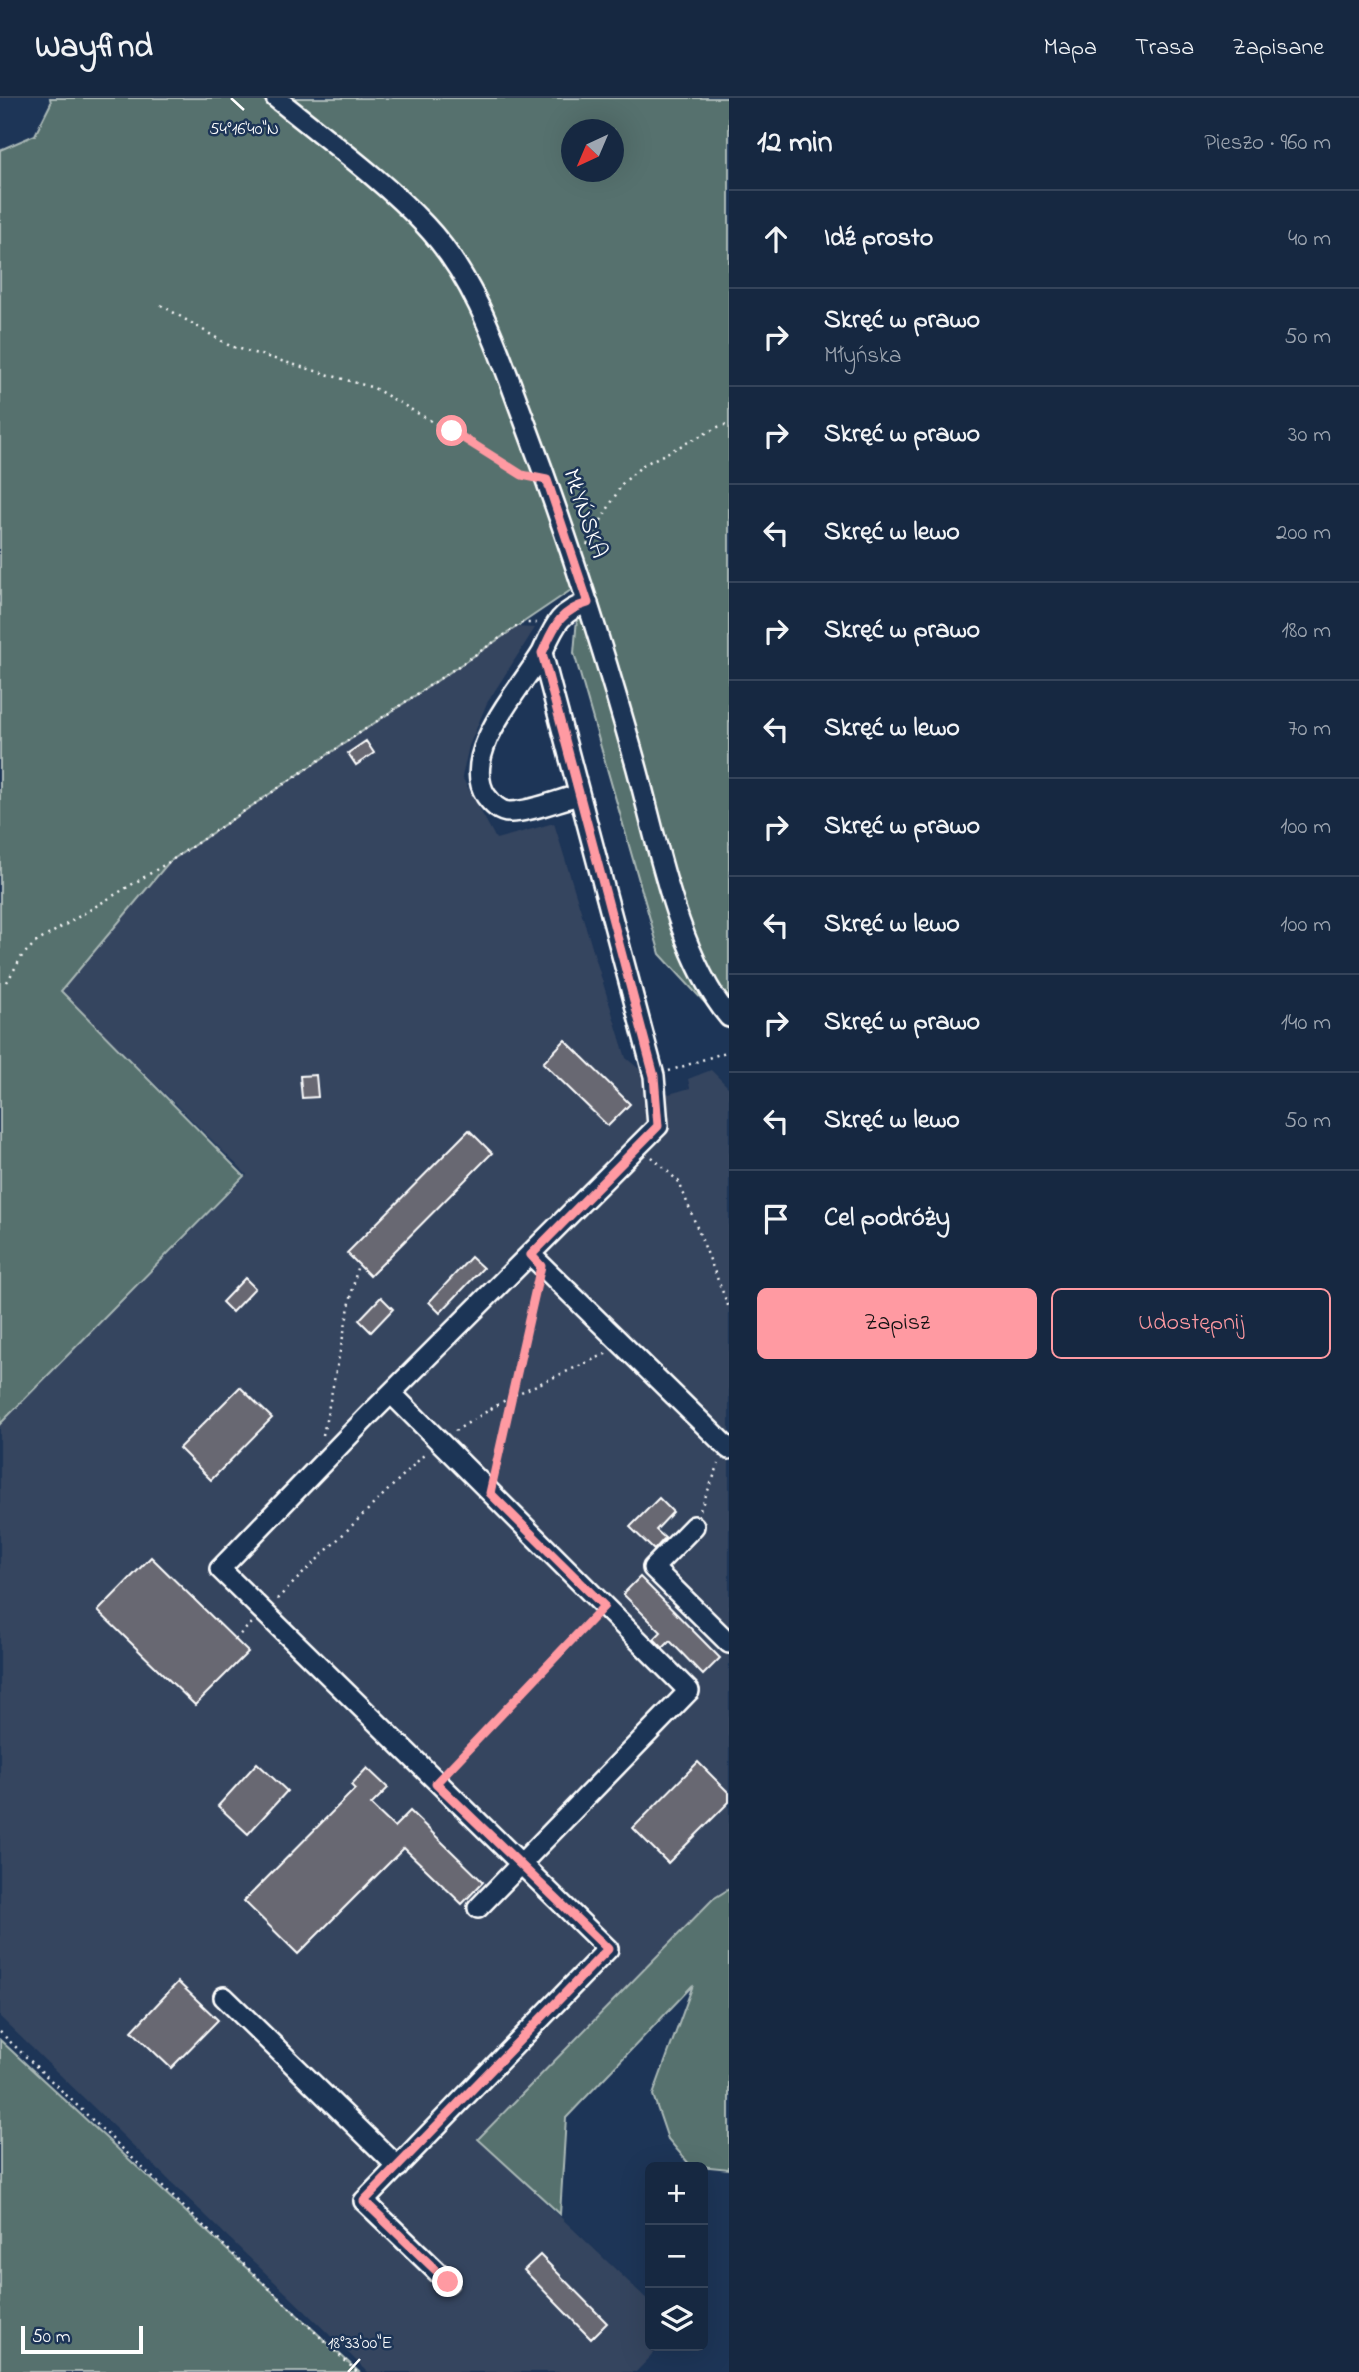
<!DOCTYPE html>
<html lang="pl">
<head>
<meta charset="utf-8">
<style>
  :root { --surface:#162841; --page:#23344c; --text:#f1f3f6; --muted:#9ea6b1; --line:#35445a; --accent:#ff9aa2 }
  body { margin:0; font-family:"Indie Flower",sans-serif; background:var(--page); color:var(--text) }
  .controls { position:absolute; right:21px; bottom:21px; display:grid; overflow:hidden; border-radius:10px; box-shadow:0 7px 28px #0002 }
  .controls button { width:63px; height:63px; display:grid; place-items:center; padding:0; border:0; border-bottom:2px solid var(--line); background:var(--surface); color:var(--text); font:35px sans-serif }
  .compass { position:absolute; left:561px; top:21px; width:63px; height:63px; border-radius:50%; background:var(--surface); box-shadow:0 7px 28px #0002; rotate:224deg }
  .scale { position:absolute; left:21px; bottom:18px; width:122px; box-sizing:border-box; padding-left:7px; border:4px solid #fff; border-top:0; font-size:19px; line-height:24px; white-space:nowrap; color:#fff; -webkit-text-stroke:5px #1d3557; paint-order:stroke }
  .stop { position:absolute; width:21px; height:21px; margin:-16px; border:5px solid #ff9aa2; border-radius:50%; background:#fff }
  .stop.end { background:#ff9aa2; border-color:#fff; box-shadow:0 2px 7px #0008 }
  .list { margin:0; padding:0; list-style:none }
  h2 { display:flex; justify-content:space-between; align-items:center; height:91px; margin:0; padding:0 28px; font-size:30px }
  h2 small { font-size:23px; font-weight:400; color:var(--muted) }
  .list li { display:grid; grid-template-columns:46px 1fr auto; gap:21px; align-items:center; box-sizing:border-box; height:98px; padding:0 28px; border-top:2px solid var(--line) }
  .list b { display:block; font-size:26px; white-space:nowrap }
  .list p { margin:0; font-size:23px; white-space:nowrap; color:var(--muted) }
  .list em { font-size:23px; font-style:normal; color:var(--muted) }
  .actions { display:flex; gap:14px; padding:21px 28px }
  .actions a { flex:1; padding:16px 0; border:2px solid var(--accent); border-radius:10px; text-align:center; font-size:24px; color:var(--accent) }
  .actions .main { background:var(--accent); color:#111 }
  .icon { flex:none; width:38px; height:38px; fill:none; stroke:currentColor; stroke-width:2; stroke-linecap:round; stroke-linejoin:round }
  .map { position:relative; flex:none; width:729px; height:2274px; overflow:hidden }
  header { display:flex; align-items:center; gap:42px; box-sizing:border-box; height:98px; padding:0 35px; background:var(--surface); border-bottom:2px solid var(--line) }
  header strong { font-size:33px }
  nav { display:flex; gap:38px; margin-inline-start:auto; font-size:24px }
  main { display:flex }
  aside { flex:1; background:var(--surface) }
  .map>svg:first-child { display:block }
</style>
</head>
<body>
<header>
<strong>Wayfind</strong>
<nav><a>Mapa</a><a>Trasa</a><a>Zapisane</a></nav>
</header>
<main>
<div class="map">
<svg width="729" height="2274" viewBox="0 0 729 2274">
  <rect width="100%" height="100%" fill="#1d3557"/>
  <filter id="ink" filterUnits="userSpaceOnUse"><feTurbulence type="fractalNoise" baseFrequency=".0143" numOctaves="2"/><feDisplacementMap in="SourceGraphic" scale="14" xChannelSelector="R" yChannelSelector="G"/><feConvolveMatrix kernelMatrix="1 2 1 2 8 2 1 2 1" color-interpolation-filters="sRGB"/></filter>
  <g filter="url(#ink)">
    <path fill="#34445f" d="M515,529L535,530L487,605L469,648L462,679L496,741L554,725L626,960L669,996L690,990L688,981L711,972L729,990V1791L713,1801L478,2041L650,2204V2248H661L636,2274H368L0,1919V1327L247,1077L61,893L169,764Z"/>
    <path fill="#56716e" stroke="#aab8b6" stroke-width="2" fill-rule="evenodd" d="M50,0H729V931L660,856L574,555L580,486L169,764L61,893L244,1078L0,1326V52L35,37L51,5ZM572,32H614V74H572Z
      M729,1791V2071L690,2067L668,2041L653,1997L693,1887L566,2020L560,2116L478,2041L713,1801Z
      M0,1942L359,2274H0Z"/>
    <path fill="#686772" stroke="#fff" stroke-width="2" d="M366,643L374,655L356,667L348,655Z
      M565,942L630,1006L608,1028L543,965Z
      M316,977L318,999L302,1000L300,978Z
      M469,1032L492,1055L370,1178L347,1155Z
      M471,1159L483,1170L440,1215L429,1204Z
      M245,1180L255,1190L232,1214L222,1204Z
      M381,1199L393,1211L371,1234L359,1222Z
      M240,1289L272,1320L211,1382L179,1350Z
      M659,1400L673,1414L656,1432L665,1440L654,1452L630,1429Z
      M151,1459L248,1554L195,1607L98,1513Z
      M640,1479L720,1560L703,1577L670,1543L663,1550L654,1541L661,1534L623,1496Z
      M698,1664L729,1695V1704L668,1765L633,1730Z
      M257,1665L287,1693L248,1736L218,1708Z
      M367,1670L388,1690L371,1707L394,1729L410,1713L483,1784L462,1806L404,1750L298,1856L244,1803L355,1691L351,1687Z
      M178,1884L218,1922L171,1970L132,1933Z
      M540,2157L607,2225L591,2241L524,2172Z"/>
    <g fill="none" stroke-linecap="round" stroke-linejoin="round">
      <defs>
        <path id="minor" d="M276,0C326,41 381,80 425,127C476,181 498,252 523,319C566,433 603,549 636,667C657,743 678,858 729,919
          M542,555C521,590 459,656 486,698C492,706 500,715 511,714C534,713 558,702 579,697
          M531,1157L729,1351
          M391,1295L689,1593L478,1810
          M694,1428L653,1470L729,1545
          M224,1899L398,2069
          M448,2184L364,2103L608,1851L220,1471L368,1318L658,1028L654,978L542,555C554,529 559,513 588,505"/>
      </defs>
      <use href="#minor" stroke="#fff" stroke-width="24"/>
      <path stroke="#fff" stroke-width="2.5" stroke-dasharray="2 5" stroke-linecap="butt" d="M161,207L230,248L374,290L526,378
        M587,447L622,386L643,367L722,327H729
        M7,884L22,858L35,845L169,764L522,525H537
        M669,973L729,953
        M652,1059L679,1084L729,1210
        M455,1333L512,1298L608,1255
        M323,1337L358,1165
        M495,1374L537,1186
        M700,1412L719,1366
        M277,1501L427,1354
        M235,1541L252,1525
        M448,1672L593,1520
        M0,1934L357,2274"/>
      <use href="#minor" stroke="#1d3557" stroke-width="19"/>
    </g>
  </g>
  <g fill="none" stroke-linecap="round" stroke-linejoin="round" filter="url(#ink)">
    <path stroke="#ff9aa2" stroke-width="9" d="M448,2184L364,2103L608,1851L436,1685L604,1508L490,1395L541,1168L531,1157L658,1028L654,978L542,555C554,529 559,513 588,505L547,382L522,377L452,333"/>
  </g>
  <path fill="none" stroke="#fff" stroke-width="2.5" d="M231,0L244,12M348,2274L360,2261"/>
  <g text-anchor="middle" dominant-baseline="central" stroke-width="5" stroke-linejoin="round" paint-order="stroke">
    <g font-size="24" fill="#fff" stroke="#1d3557">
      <text transform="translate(584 416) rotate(71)">MŁYŃSKA</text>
    </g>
  </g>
  <g font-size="18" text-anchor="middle" fill="#fff" stroke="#1d3557" stroke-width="5" stroke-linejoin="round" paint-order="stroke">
    <text x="244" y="36">54°16'40"N</text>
    <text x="360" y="2250">18°33'00"E</text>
  </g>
</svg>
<div class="controls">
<button>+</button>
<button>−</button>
<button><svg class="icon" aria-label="layers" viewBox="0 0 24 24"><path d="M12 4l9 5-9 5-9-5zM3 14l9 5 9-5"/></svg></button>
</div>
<svg class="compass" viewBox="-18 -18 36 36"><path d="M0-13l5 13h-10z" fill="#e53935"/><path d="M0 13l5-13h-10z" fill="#9ea6b1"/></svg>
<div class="scale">50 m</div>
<div class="stop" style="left:452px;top:333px"></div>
<div class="stop end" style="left:448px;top:2184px"></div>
</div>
<aside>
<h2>12 min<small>Pieszo · 960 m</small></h2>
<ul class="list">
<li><svg class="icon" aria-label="ahead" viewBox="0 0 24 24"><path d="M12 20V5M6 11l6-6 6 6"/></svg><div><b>Idź prosto</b></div><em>40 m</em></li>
<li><svg class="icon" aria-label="right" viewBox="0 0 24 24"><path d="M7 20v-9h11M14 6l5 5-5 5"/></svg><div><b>Skręć w prawo</b><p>Młyńska</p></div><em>50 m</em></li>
<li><svg class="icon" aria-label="right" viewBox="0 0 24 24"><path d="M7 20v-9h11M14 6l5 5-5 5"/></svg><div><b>Skręć w prawo</b></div><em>30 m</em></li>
<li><svg class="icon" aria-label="left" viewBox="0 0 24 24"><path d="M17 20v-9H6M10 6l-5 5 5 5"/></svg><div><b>Skręć w lewo</b></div><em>200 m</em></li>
<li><svg class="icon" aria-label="right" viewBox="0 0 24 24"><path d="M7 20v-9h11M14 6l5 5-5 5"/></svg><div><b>Skręć w prawo</b></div><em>180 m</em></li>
<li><svg class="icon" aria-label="left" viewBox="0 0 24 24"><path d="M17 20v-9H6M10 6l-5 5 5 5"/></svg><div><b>Skręć w lewo</b></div><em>70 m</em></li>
<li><svg class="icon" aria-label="right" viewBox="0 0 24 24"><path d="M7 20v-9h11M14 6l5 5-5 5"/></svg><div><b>Skręć w prawo</b></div><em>100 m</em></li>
<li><svg class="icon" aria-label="left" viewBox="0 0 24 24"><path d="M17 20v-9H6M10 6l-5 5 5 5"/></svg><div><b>Skręć w lewo</b></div><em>100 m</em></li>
<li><svg class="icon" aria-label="right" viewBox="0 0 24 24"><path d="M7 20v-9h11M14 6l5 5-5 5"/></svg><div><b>Skręć w prawo</b></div><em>140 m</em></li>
<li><svg class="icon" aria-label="left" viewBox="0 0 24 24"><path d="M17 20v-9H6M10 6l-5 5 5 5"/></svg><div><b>Skręć w lewo</b></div><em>50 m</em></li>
<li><svg class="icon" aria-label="arrive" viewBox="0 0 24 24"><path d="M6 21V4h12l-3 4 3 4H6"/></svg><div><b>Cel podróży</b></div></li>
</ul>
<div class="actions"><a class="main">Zapisz</a><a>Udostępnij</a></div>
</aside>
</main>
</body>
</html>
